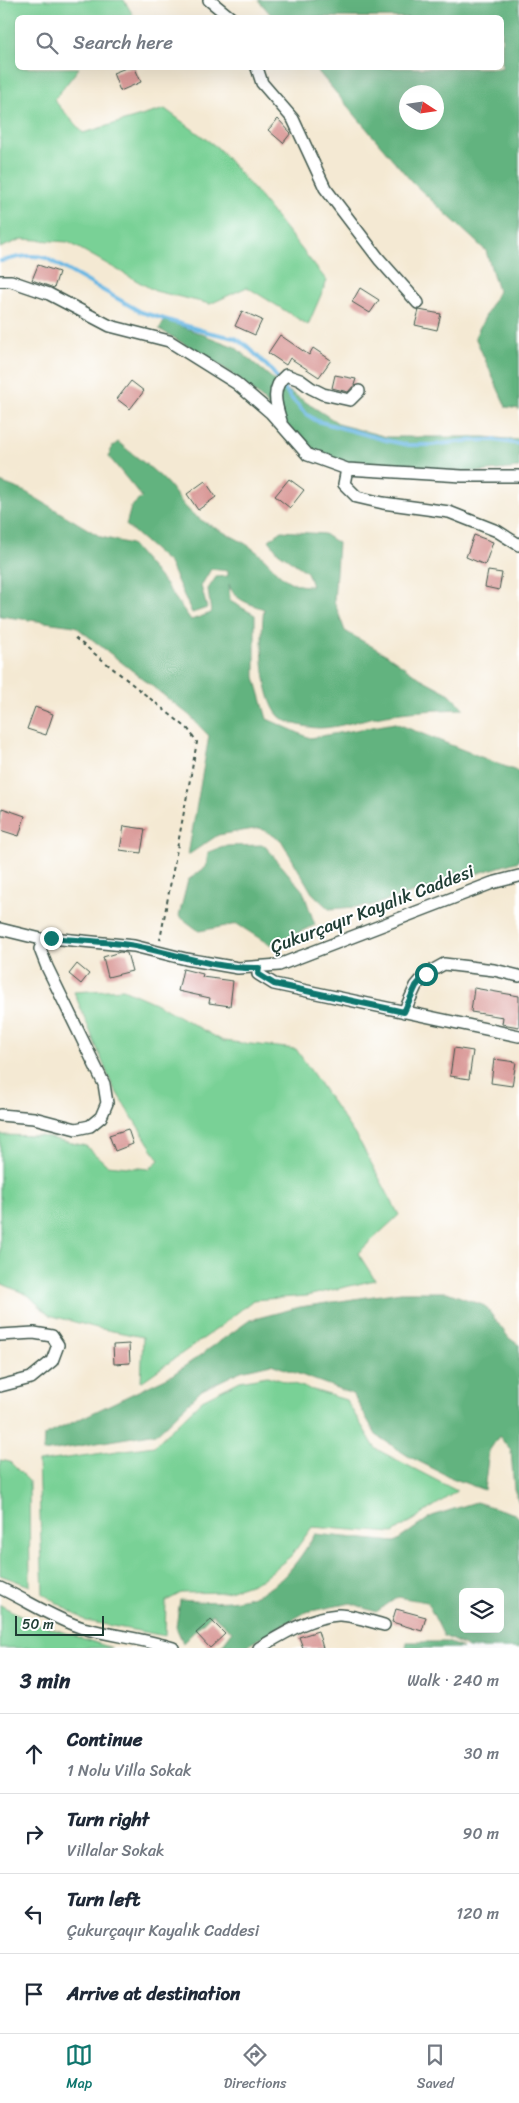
<!DOCTYPE html>
<html lang="en">
<head>
<meta charset="utf-8">
<style>
  :root { --surface:#fff; --page:#f6f6f7; --text:#1f2937; --muted:#747a83; --line:#e0e1e3; --accent:#0f766e }
  body { margin:0; font-family:Sriracha,sans-serif; background:var(--page); color:var(--text) }
  .controls { position:absolute; right:15px; bottom:15px; display:grid; overflow:hidden; border-radius:8px; box-shadow:0 5px 20px #0002 }
  .controls button { width:45px; height:45px; display:grid; place-items:center; padding:0; border:0; border-bottom:1px solid var(--line); background:var(--surface); color:var(--text); font:25px sans-serif }
  .compass { position:absolute; left:399px; top:85px; width:45px; height:45px; border-radius:50%; background:var(--surface); box-shadow:0 5px 20px #0002; rotate:102deg }
  .scale { position:absolute; left:15px; bottom:12px; width:89px; box-sizing:border-box; padding-left:5px; border:2px solid #1f3d34; border-top:0; font-size:14px; line-height:18px; white-space:nowrap; color:#1f3d34; -webkit-text-stroke:4px #fff; paint-order:stroke }
  .stop { position:absolute; width:15px; height:15px; margin:-11px; border:4px solid #0f766e; border-radius:50%; background:#fff }
  .stop.end { background:#0f766e; border-color:#fff; box-shadow:0 1px 5px #0008 }
  .list { margin:0; padding:0; list-style:none }
  h2 { display:flex; justify-content:space-between; align-items:center; height:65px; margin:0; padding:0 20px; font-size:21px }
  h2 small { font-size:16px; font-weight:400; color:var(--muted) }
  .list li { display:grid; grid-template-columns:32px 1fr auto; gap:15px; align-items:center; box-sizing:border-box; height:80px; padding:0 20px; border-top:1px solid var(--line) }
  .list b { display:block; font-size:19px; white-space:nowrap }
  .list p { margin:0; font-size:16px; white-space:nowrap; color:var(--muted) }
  .list em { font-size:16px; font-style:normal; color:var(--muted) }
  .icon { flex:none; width:28px; height:28px; fill:none; stroke:currentColor; stroke-width:2; stroke-linecap:round; stroke-linejoin:round }
  .map { position:relative; flex:none; width:519px; height:1648px; overflow:hidden }
  .search { position:absolute; background:var(--surface); box-shadow:0 5px 20px #0002; left:15px; right:15px; top:15px; height:55px; display:flex; align-items:center; gap:12px; box-sizing:border-box; padding:0 18px; border-radius:8px; color:var(--muted); font-size:19px }
  .sheet { height:385px; background:var(--surface) }
  nav { display:flex; justify-content:space-around; align-items:center; box-sizing:border-box; height:70px; border-top:1px solid var(--line); background:var(--surface); font-size:14px; color:var(--muted) }
  nav a { display:grid; justify-items:center; gap:2px }
  nav .on { color:var(--accent) }
  .map>svg:first-child { display:block }
</style>
</head>
<body>
<div class="map">
<svg width="519" height="1648" viewBox="0 0 519 1648">
  <rect width="100%" height="100%" fill="#fff"/>
  <filter id="ink" filterUnits="userSpaceOnUse"><feTurbulence type="fractalNoise" baseFrequency=".02" numOctaves="2"/><feDisplacementMap in="SourceGraphic" scale="10" xChannelSelector="R" yChannelSelector="G"/><feConvolveMatrix kernelMatrix="1 2 1 2 8 2 1 2 1" color-interpolation-filters="sRGB"/></filter>
  <filter id="wash" filterUnits="userSpaceOnUse"><feTurbulence type="fractalNoise" baseFrequency=".0096" numOctaves="4" result="noise"/><feDisplacementMap in="SourceGraphic" scale="20" xChannelSelector="R" yChannelSelector="G"/><feGaussianBlur stdDeviation="1.12" result="paint"/><feColorMatrix in="noise" values="0 0 0 0 0 0 0 0 0 0 0 0 0 0 0 0 0 1.4 0 .05"/><feComposite in="paint" operator="in"/></filter>
  <g filter="url(#wash)">
    <rect width="100%" height="100%" fill="#f4e9d3"/>
    <path fill="#79d196" stroke="#4c8765" d="M0,0H124L133,15L131,17L18,18V68H79L54,100L83,133L165,109L218,148L257,193L327,281L308,325L247,287L210,304L155,291L68,242L22,239L0,248Z
      M123,989L155,1003L223,1041L296,1049L361,1144L399,1215L358,1253L375,1280L307,1296L253,1300L217,1329L141,1382L143,1337L97,1328L49,1315L28,1295L0,1283V1135L41,1136L86,1146L107,1165L149,1169L159,1160L112,1085L74,992Z
      M267,1376L346,1400L376,1449L457,1491L393,1533L312,1527L291,1556L261,1580L226,1592L181,1593L166,1601L165,1636L86,1621L43,1594L38,1462L154,1446L202,1400L240,1381Z
      M0,1460L10,1462L29,1481L30,1586L0,1575Z
      M0,1605L38,1624L112,1648H0Z"/>
    <path fill="#62b37f" stroke="#40785a" fill-rule="evenodd" d="M258,0H519V409L506,407L475,337L498,291L486,251L412,182L315,68H502V18L273,17ZM406,92H436V122H406Z
      M165,320L235,347L281,386L341,425L387,437H485L519,440V468L478,472L344,463L321,455L305,444L261,398L224,368L159,329Z
      M118,442C132,454 148,465 162,478C174,489 181,505 194,515C213,530 238,536 257,552C277,568 282,587 312,586L307,572L278,552L269,540L282,531L324,534L338,543L334,601L345,631L387,655L420,678L450,694L464,709C435,710 408,711 380,716C362,719 338,728 320,728C310,728 288,724 280,717C261,699 260,634 264,609C250,604 233,600 229,584L230,601L255,615V677L267,719L310,738L395,723L519,772V861L369,906L329,909L312,893L281,840L260,828L218,835L188,855L209,736L189,715L75,626L0,616V482L24,491L101,537L131,544L165,584L191,620L211,613L208,589L216,577L228,576V571L211,569L201,586L207,608L192,613L169,563L126,525L131,507L142,497L109,457L111,448Z
      M264,845L303,891L315,925L270,945L237,924L199,931L179,916L188,880L206,867L208,852L227,846Z
      M401,1292H447L485,1306L509,1338L519,1345V1503L514,1489L511,1451L499,1436L489,1451L484,1490L452,1478L408,1456L376,1435L353,1394L271,1364L241,1371L202,1390L157,1433L43,1452L44,1436L172,1375L250,1320L300,1307Z
      M476,1502L515,1514L519,1518V1648H469L444,1636L427,1602L398,1597L376,1612L351,1603L306,1612L243,1648H220L232,1632L212,1614L183,1643L176,1627L180,1600C251,1606 277,1598 315,1534L395,1542L432,1516ZM463,1592H500V1629H463Z
      M407,1642H447L463,1648H406Z"/>
    <g fill="none" stroke-linecap="round" stroke-linejoin="round">
      <path stroke="#69b7e3" stroke-width="4" d="M1,261C16,258 31,253 46,258L141,312L207,332L235,338L247,346L272,371L291,398L306,414L317,421L389,441L408,445H432L466,441L493,440L519,444"/>
    </g>
    <g id="blocks">
      <path fill="#d89493" d="M126,68H135L141,82L120,91L113,73Z
        M278,119L291,133L283,143L268,130Z
        M38,265L59,272L54,288L32,280Z
        M360,288L379,300L370,313L352,302Z
        M419,310L441,314L437,330L415,325Z
        M242,311L262,320L255,335L235,326Z
        M280,335L309,355L313,348L331,360L319,377L290,358L286,365L268,353Z
        M335,375L356,379L354,385L348,392L332,388Z
        M131,381L144,391L130,409L117,399Z
        M289,479L304,490L290,508L275,496Z
        M205,481L216,497L198,510L187,494Z
        M474,535L493,542L485,565L466,557Z
        M488,571L502,573L499,590L485,587Z
        M35,707L53,714L46,735L27,729Z
        M2,808L25,816L19,836L0,830Z
        M124,826L145,829L141,853L120,850Z
        M120,952L127,953L132,971L108,977L103,957Z
        M77,964L89,974L81,984L69,974Z
        M183,969L203,974L202,977L233,981L230,1006L209,1003L210,998L178,991Z
        M474,988L519,996V1027L502,1024L503,1017L471,1012Z
        M454,1048L473,1051L469,1079L450,1076Z
        M494,1059L516,1062L512,1086L491,1083Z
        M128,1129L133,1144L115,1151L109,1135Z
        M129,1344L130,1363L114,1364L113,1345Z
        M396,1609L426,1617L422,1631L392,1622Z
        M211,1620L225,1634L210,1648L196,1633Z
        M318,1631L323,1648H303L299,1637Z"/>
    </g>
  </g>
  <g filter="url(#ink)">
    <use href="#blocks" fill-opacity="0" stroke="#3f574c" stroke-width="1"/>
    <g fill="none" stroke-linecap="round" stroke-linejoin="round">
      <defs>
        <path id="minor" d="M209,0L231,18
          M257,68L262,83L293,119L325,188L379,259L418,303
          M0,281H11L49,294L110,326L169,341L236,383L271,413L308,455L347,469L462,476H519
          M281,421C276,405 270,388 286,375L300,380L311,388L323,394L350,400L359,391
          M347,469L344,484L357,497L383,503L449,512L497,531L519,545
          M0,929L45,940L51,938L134,946L186,959L238,968L279,965L492,883L519,876
          M259,968L258,974L274,984L519,1036
          M404,1012L416,986L426,974L444,964L494,970L519,976
          M0,1115L34,1118L76,1129L90,1126L101,1117L107,1103L104,1084L47,967L40,949L45,940
          M0,1335L34,1333L52,1336L58,1345L52,1361L31,1378L0,1386
          M0,1588C28,1601 54,1619 83,1628C113,1636 144,1639 173,1648
          M259,1648C283,1634 309,1617 338,1615C350,1614 372,1622 384,1625"/>
      </defs>
      <use href="#minor" stroke="#3f574c" stroke-width="14"/>
      <path stroke="#3f574c" stroke-width="2" stroke-dasharray="4 4" stroke-linecap="butt" d="M75,638L188,729L197,742L160,940"/>
      <use href="#minor" stroke="#fff" stroke-width="11"/>
    </g>
  </g>
  <g fill="none" stroke-linecap="round" stroke-linejoin="round" filter="url(#ink)">
    <path stroke="#0f766e" stroke-width="6" d="M51,938C78,941 107,941 135,946C176,954 216,969 259,968L258,974L274,984L404,1012L416,986L426,974"/>
  </g>
  <g text-anchor="middle" dominant-baseline="central" stroke-width="4" stroke-linejoin="round" paint-order="stroke">
    <g font-size="18" fill="#1f3d34" stroke="#fff">
      <text transform="translate(372 909) rotate(-21)">Çukurçayır Kayalık Caddesi</text>
    </g>
  </g>
</svg>
<div class="controls">
<button><svg class="icon" aria-label="layers" viewBox="0 0 24 24"><path d="M12 4l9 5-9 5-9-5zM3 14l9 5 9-5"/></svg></button>
</div>
<svg class="compass" viewBox="-18 -18 36 36"><path d="M0-13l5 13h-10z" fill="#e53935"/><path d="M0 13l5-13h-10z" fill="#747a83"/></svg>
<div class="scale">50 m</div>
<div class="stop" style="left:426px;top:974px"></div>
<div class="stop end" style="left:51px;top:938px"></div>
<div class="search"><svg class="icon" aria-label="search" viewBox="0 0 24 24"><circle cx="10" cy="10" r="6"/><path d="M15 15l6 6"/></svg>Search here</div>
</div>
<section class="sheet">
<h2>3 min<small>Walk · 240 m</small></h2>
<ul class="list">
<li><svg class="icon" aria-label="ahead" viewBox="0 0 24 24"><path d="M12 20V5M6 11l6-6 6 6"/></svg><div><b>Continue</b><p>1 Nolu Villa Sokak</p></div><em>30 m</em></li>
<li><svg class="icon" aria-label="right" viewBox="0 0 24 24"><path d="M7 20v-9h11M14 6l5 5-5 5"/></svg><div><b>Turn right</b><p>Villalar Sokak</p></div><em>90 m</em></li>
<li><svg class="icon" aria-label="left" viewBox="0 0 24 24"><path d="M17 20v-9H6M10 6l-5 5 5 5"/></svg><div><b>Turn left</b><p>Çukurçayır Kayalık Caddesi</p></div><em>120 m</em></li>
<li><svg class="icon" aria-label="arrive" viewBox="0 0 24 24"><path d="M6 21V4h12l-3 4 3 4H6"/></svg><div><b>Arrive at destination</b></div></li>
</ul>
</section>
<nav>
<a class="on"><svg class="icon" aria-label="map" viewBox="0 0 24 24"><path d="M3 6l6-2 6 2 6-2v14l-6 2-6-2-6 2zM9 4v14M15 6v14"/></svg>Map</a>
<a><svg class="icon" aria-label="directions" viewBox="0 0 24 24"><path d="M12 3l9 9-9 9-9-9zM9 14v-3h6M13 9l2 2-2 2"/></svg>Directions</a>
<a><svg class="icon" aria-label="saved" viewBox="0 0 24 24"><path d="M7 4h10v16l-5-4-5 4z"/></svg>Saved</a>
</nav>
</body>
</html>
